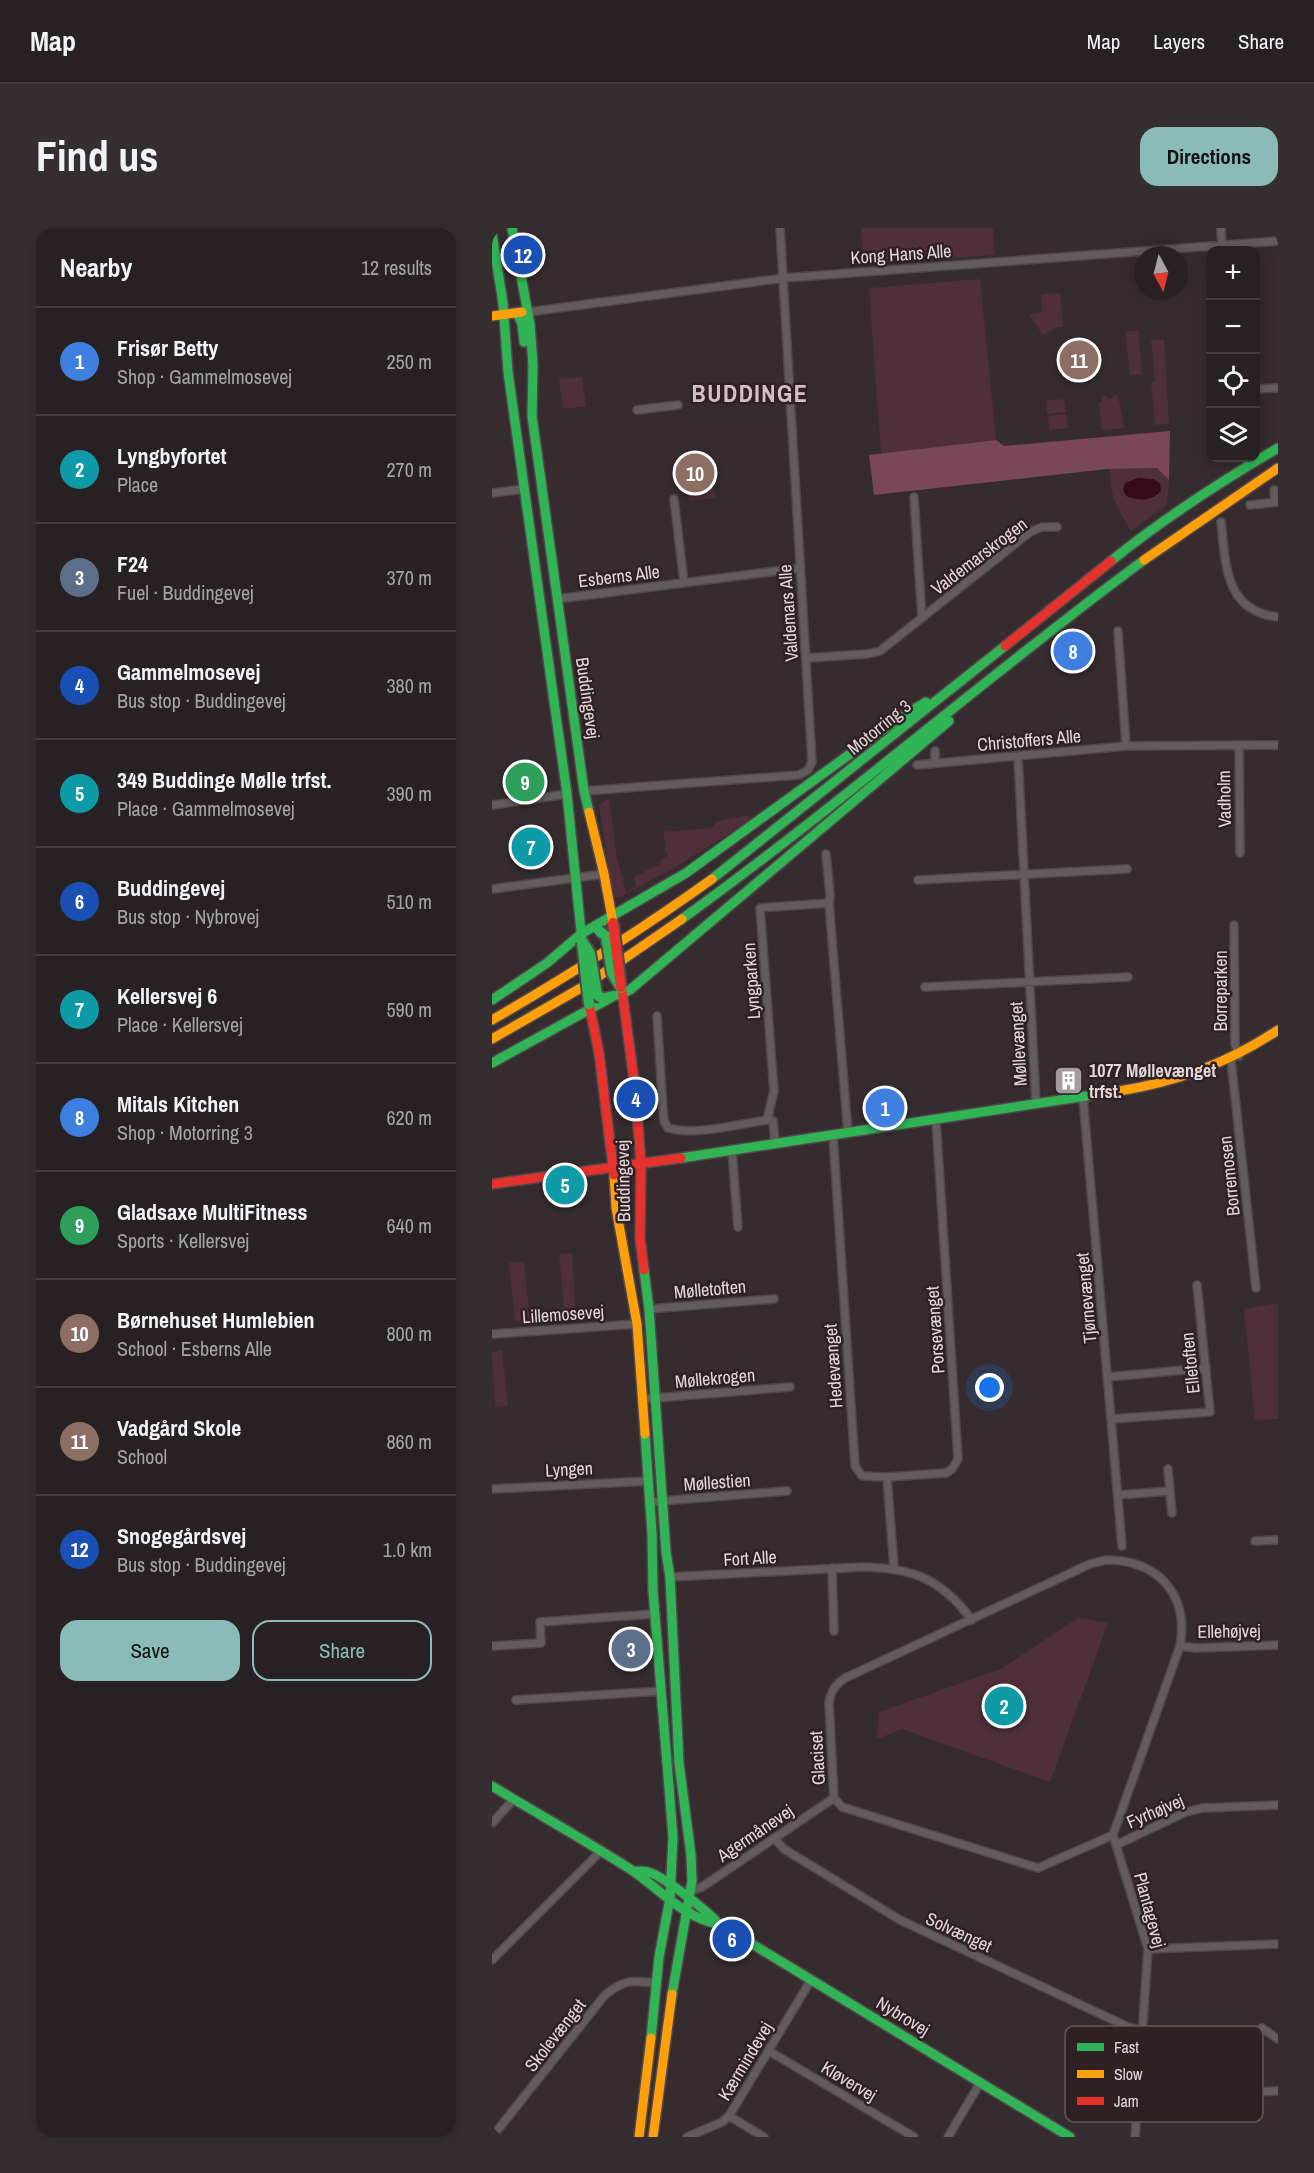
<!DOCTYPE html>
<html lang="en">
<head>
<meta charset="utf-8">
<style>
  :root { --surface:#282123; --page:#342e30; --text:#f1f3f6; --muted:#a5a3a6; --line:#443e41; --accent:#8bbbb9 }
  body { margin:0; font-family:"Archivo Narrow",sans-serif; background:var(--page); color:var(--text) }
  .controls { position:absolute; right:18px; top:18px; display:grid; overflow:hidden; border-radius:12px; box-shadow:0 3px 15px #0003 }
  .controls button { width:54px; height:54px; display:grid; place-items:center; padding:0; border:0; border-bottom:2px solid var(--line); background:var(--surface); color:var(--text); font:30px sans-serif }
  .compass { position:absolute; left:642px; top:18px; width:54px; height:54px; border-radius:50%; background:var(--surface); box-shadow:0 3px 15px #0003; rotate:173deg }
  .you { position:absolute; left:498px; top:1160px; width:21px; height:21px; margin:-15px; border:4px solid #fff; border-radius:50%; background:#1a73e8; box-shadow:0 0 0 9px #1a73e833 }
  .badge { display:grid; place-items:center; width:39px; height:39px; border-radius:50%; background:var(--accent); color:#fff; font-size:20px; font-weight:700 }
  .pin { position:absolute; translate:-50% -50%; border:3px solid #fff; box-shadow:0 2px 6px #0006 }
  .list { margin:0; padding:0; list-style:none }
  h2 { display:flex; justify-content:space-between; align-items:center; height:78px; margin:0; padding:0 24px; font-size:26px }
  h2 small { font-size:20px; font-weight:400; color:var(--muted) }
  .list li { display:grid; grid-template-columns:39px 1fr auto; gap:18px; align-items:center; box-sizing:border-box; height:108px; padding:0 24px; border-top:2px solid var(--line) }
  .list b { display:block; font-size:22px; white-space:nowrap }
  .list p { margin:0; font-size:20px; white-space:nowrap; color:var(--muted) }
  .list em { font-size:20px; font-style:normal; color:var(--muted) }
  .actions { display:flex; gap:12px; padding:18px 24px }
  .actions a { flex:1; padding:14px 0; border:2px solid var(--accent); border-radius:18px; text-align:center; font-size:21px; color:var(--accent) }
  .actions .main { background:var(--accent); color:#111 }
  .icon { flex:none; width:33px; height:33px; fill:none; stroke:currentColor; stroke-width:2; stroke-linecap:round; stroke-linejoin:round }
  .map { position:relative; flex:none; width:786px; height:1909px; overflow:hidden; border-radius:18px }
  header { display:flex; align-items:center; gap:36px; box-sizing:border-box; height:84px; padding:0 30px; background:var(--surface); border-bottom:2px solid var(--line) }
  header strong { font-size:28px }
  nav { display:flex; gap:33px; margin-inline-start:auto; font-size:21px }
  .intro { display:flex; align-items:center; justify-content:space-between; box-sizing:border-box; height:144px; padding:0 36px }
  h1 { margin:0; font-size:42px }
  .button { padding:15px 27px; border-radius:18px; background:var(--accent); color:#111; font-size:21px; font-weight:700 }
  main { display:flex; gap:36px; padding:0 36px }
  aside { flex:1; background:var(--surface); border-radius:18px; box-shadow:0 3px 15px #0003 }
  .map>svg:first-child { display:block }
</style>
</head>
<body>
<header>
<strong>Map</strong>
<nav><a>Map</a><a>Layers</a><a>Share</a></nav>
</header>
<div class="intro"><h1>Find us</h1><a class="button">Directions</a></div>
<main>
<aside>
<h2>Nearby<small>12 results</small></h2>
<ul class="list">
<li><span class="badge" style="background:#3f7fe0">1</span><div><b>Frisør Betty</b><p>Shop · Gammelmosevej</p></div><em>250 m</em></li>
<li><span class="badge" style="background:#0f9aa8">2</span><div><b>Lyngbyfortet</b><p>Place</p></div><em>270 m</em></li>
<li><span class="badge" style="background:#5c6f8a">3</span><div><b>F24</b><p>Fuel · Buddingevej</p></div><em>370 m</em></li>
<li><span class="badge" style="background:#1a4fb4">4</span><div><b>Gammelmosevej</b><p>Bus stop · Buddingevej</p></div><em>380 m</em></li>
<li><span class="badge" style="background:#0f9aa8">5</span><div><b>349 Buddinge Mølle trfst.</b><p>Place · Gammelmosevej</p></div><em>390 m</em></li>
<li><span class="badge" style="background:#1a4fb4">6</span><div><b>Buddingevej</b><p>Bus stop · Nybrovej</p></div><em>510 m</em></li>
<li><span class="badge" style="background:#0f9aa8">7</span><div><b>Kellersvej 6</b><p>Place · Kellersvej</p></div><em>590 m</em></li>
<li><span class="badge" style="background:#3f7fe0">8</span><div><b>Mitals Kitchen</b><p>Shop · Motorring 3</p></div><em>620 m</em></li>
<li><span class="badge" style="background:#2e9e5b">9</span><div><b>Gladsaxe MultiFitness</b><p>Sports · Kellersvej</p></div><em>640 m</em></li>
<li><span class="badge" style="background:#8d6e63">10</span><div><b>Børnehuset Humlebien</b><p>School · Esberns Alle</p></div><em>800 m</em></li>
<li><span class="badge" style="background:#8d6e63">11</span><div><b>Vadgård Skole</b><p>School</p></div><em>860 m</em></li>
<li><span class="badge" style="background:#1a4fb4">12</span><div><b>Snogegårdsvej</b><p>Bus stop · Buddingevej</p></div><em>1.0 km</em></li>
</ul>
<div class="actions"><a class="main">Save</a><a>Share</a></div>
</aside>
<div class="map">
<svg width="786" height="1909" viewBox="0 0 786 1909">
  <rect width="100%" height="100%" fill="#362c2f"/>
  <path fill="#4f303a" d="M369,0H501L503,27L371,36Z
    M488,51L504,212L389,226L377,60Z
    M568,65L571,99H565L551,107L538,88L541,85L550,84L549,66Z
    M646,102L650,146L638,147L633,104Z
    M659,112H672L677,196L663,197L659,155L663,154Z
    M90,149L94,178L71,181L67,151Z
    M621,167H626L632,200L610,202L607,175L610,174L609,168H614L615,171L621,170Z
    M572,171L574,184L555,186L554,173Z
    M574,186L576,200L557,202L556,188Z
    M665,240L677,252L675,277L639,303C626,281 617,268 618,241Z
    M220,249L223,270L197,273L195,252Z
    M117,571L125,630L134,664L144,659L142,649L168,636L169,631L176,628L174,624L171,602L185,603L219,600L226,593L257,587L258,593L180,641L126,670L121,669L107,577Z
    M80,1025L84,1092H73L67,1026Z
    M32,1034L38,1092L23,1093L17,1035Z
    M786,1075V1191L763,1192L752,1081Z
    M10,1122L16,1178L3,1179L0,1124Z
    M586,1390L616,1395L558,1554L410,1501L385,1511L387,1484L509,1441Z"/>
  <path fill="#794757" d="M678,203L677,252L665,240L615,241L382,267L377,227L504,212L512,218Z"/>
  <path fill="#37091c" d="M646,250L661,251L668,255L669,263C658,274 648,273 634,268L631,262L633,255Z"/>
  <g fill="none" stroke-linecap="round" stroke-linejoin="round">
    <defs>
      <path id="street" d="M729,0L730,22
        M36,84L292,50L786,13
        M764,161L786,160
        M145,182L186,177
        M782,262L783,274
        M0,265L32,261
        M422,269L430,390
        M182,271L192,354
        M758,277L786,274
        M729,294C734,336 732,383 786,389
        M65,371L308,340
        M626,403L634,518
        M314,430L375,426L388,423L538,304L550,299H565
        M747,517L748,625
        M443,523V535
        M526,528L544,876
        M425,537L634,518L786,517
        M92,563L307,547L316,542L320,534L288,0
        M0,577L75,566
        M334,626L338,667L337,675
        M426,652L635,641
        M0,661L112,646
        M742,697L743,816L747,828
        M433,759L636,749
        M165,788L171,881L172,893L176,900C204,908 246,896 275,892L281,893L283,916
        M739,832L764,1060
        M591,869L630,1318
        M275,892L282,863L268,680L337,675L356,905
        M341,907L363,1238L370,1248L395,1249L402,1340
        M240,923L246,999
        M157,1081L282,1071
        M0,1106L145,1096
        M616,1149L714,1140
        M151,1171L298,1159
        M619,1191L718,1184L705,1057
        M676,1241L680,1285
        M395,1249L454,1245L460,1241L466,1231L444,892
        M0,1261L156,1253
        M626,1267L678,1263
        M157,1274L295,1263
        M763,1313L786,1312
        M614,1332C666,1332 697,1366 688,1418L621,1607L546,1640L350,1579L342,1570L337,1475C339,1463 343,1457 353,1450L598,1336Z
        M340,1340L342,1403
        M178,1349L370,1339C421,1340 448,1350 480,1392
        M0,1418L49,1415L48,1394L162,1386
        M688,1418L704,1420L786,1417
        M24,1472L170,1463
        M0,1595L22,1571
        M621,1607L656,1721L643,1909
        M282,1610L292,1621L408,1692L634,1798L650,1803
        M624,1617L694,1584L711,1580L786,1577
        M199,1663L210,1659L342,1570
        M656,1721L786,1716
        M0,1732L108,1624
        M770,1800L786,1811
        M277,1823L422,1909
        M713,1866L786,1863
        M237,1888L272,1909
        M0,1909L113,1767C133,1751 140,1752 164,1755
        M195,1909L230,1894L237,1888L319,1752
        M456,1909L488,1855"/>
      <path id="fast" d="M20,0L38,96L41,137L40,188L92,563L97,584
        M0,6L11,75L16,144L75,566L90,713
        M25,85L30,96L32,114
        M619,333C671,291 728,254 786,220
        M220,651L513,418
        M190,691C348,577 495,448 652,332
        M110,770L130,766L139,761L457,493
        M0,772L55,735L89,706L194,645L409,489L434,474
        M0,835L120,769
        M189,930L627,863
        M152,1042L157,1081L174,1324L178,1349L187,1535L199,1627L200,1653L180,1766
        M153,1206L160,1305L161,1363L181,1609L178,1670L167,1729L159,1810
        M0,1558C46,1586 93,1612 138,1641C167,1660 191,1690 227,1696
        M141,1643C146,1643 151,1643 156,1644C172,1648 215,1683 227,1696L578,1909"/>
      <path id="slow" d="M0,88L30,84
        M652,332L786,240
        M97,584L112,646L121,695
        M0,792C76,748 149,702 220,651
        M0,811L94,757L190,691
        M627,863C685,854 737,835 786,802
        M122,947L124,980L145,1096L153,1206
        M147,1909L159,1810
        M161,1909L180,1766"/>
      <path id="jam" d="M513,418L619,333
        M130,762L143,860L149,935L148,1010L152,1042
        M97,776L107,825L122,947
        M0,956L189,930"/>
    </defs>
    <use href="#street" stroke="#50484a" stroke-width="10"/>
    <use href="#fast" stroke="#50484a" stroke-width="12"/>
    <use href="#slow" stroke="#50484a" stroke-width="12"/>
    <use href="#jam" stroke="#50484a" stroke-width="12"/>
    <use href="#street" stroke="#635c5e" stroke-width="7"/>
    <use href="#fast" stroke="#30b455" stroke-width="9"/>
    <use href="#slow" stroke="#ff9f0a" stroke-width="9"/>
    <use href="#jam" stroke="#e5322d" stroke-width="9"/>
    <defs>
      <path id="fast-bridge" d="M107,703L114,708L120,745L129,760
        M90,713L98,725L105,767L110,770
        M90,714L97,776"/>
      <path id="jam-bridge" d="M121,695L129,759"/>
    </defs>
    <use href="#fast-bridge" stroke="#50484a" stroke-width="14" stroke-linecap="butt"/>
    <use href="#jam-bridge" stroke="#50484a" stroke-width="14" stroke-linecap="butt"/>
    <use href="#fast-bridge" stroke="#30b455" stroke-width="10"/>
    <use href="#jam-bridge" stroke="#e5322d" stroke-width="10"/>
  </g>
  <defs>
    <symbol id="building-square" viewBox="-11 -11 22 22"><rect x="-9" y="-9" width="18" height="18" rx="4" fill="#a59a9e" stroke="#2f2024"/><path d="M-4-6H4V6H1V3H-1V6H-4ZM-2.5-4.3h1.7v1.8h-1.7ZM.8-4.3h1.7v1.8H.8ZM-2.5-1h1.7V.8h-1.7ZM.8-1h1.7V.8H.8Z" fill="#fff"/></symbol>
  </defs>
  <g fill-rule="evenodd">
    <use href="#building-square" x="560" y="836" width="33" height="33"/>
  </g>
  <g text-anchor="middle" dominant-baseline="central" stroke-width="5" stroke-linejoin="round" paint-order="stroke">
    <g font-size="18" fill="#e1d6d9" stroke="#2f2024">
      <text transform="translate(409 26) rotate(-4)">Kong Hans Alle</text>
      <text transform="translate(487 328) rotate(-37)">Valdemarskrogen</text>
      <text transform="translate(127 348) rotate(-7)">Esberns Alle</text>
      <text transform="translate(296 385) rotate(-94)">Valdemars Alle</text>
      <text transform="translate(96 470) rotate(82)">Buddingevej</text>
      <text transform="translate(387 499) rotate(-39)">Motorring 3</text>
      <text transform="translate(537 512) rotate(-5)">Christoffers Alle</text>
      <text transform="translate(732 571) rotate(-91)">Vadholm</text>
      <text transform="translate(259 753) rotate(-94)">Lyngparken</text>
      <text transform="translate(728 763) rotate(-90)">Borreparken</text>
      <text transform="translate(526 816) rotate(-93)">Møllevænget</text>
      <text transform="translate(737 948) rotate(-96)">Borremosen</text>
      <text transform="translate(131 953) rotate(-91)">Buddingevej</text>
      <text transform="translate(218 1061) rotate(-5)">Mølletoften</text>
      <text transform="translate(594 1070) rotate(-95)">Tjørnevænget</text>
      <text transform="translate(71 1086) rotate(-4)">Lillemosevej</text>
      <text transform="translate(443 1102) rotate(-94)">Porsevænget</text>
      <text transform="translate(698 1135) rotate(-96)">Elletoften</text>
      <text transform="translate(341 1138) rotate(-94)">Hedevænget</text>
      <text transform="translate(223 1150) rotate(-5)">Møllekrogen</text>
      <text transform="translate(77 1241) rotate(-3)">Lyngen</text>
      <text transform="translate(225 1254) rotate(-4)">Møllestien</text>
      <text transform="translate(258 1330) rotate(-3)">Fort Alle</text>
      <text transform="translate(737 1403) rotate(-1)">Ellehøjvej</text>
      <text transform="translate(325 1530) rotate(-93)">Glaciset</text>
      <text transform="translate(663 1583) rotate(-23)">Fyrhøjvej</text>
      <text transform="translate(263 1605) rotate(-34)">Agermånevej</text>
      <text transform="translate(658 1682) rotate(75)">Plantagevej</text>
      <text transform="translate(467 1704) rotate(25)">Solvænget</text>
      <text transform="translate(411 1788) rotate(31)">Nybrovej</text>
      <text transform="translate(63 1807) rotate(-52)">Skolevænget</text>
      <text transform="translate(253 1833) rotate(-59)">Kærmindevej</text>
      <text transform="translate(357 1853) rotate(31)">Kløvervej</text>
    </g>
    <g font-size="18" font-weight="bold" fill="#e1d6d9" stroke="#2f2024" text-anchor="start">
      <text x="597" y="842">1077 Møllevænget<tspan x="597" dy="21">trfst.</tspan></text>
    </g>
    <g font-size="24" font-weight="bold" letter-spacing="1.5" fill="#d4bfc4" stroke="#2f2024">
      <text x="258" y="165">BUDDINGE</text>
    </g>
  </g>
  <rect x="573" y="1798" width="198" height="96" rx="9" fill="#2f2024" stroke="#64575a" stroke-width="1.5"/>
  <rect x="585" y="1815" width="27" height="8" fill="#30b455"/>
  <rect x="585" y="1842" width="27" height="8" fill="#ff9f0a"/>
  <rect x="585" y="1869" width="27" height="8" fill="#e5322d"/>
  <g font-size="16" fill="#e1d6d9">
    <text x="622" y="1825">Fast</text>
    <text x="622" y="1852">Slow</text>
    <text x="622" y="1879">Jam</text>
  </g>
</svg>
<div class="controls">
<button>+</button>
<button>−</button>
<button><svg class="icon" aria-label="locate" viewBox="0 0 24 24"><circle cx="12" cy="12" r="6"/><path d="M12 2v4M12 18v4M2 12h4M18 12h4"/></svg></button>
<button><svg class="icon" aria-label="layers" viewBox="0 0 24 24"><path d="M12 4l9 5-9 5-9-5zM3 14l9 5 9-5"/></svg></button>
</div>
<svg class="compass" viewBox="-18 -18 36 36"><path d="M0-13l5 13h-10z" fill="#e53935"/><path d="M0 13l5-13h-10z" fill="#a5a3a6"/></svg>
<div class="you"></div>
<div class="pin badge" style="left:393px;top:880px;background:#3f7fe0">1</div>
<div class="pin badge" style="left:512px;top:1478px;background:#0f9aa8">2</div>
<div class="pin badge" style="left:139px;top:1421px;background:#5c6f8a">3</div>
<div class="pin badge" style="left:144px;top:871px;background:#1a4fb4">4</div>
<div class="pin badge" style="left:73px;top:957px;background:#0f9aa8">5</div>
<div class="pin badge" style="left:240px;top:1711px;background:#1a4fb4">6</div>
<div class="pin badge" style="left:39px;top:619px;background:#0f9aa8">7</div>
<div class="pin badge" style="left:581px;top:423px;background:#3f7fe0">8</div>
<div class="pin badge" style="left:33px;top:554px;background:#2e9e5b">9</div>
<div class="pin badge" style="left:203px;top:245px;background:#8d6e63">10</div>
<div class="pin badge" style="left:587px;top:132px;background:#8d6e63">11</div>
<div class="pin badge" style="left:31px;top:27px;background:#1a4fb4">12</div>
</div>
</main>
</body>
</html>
